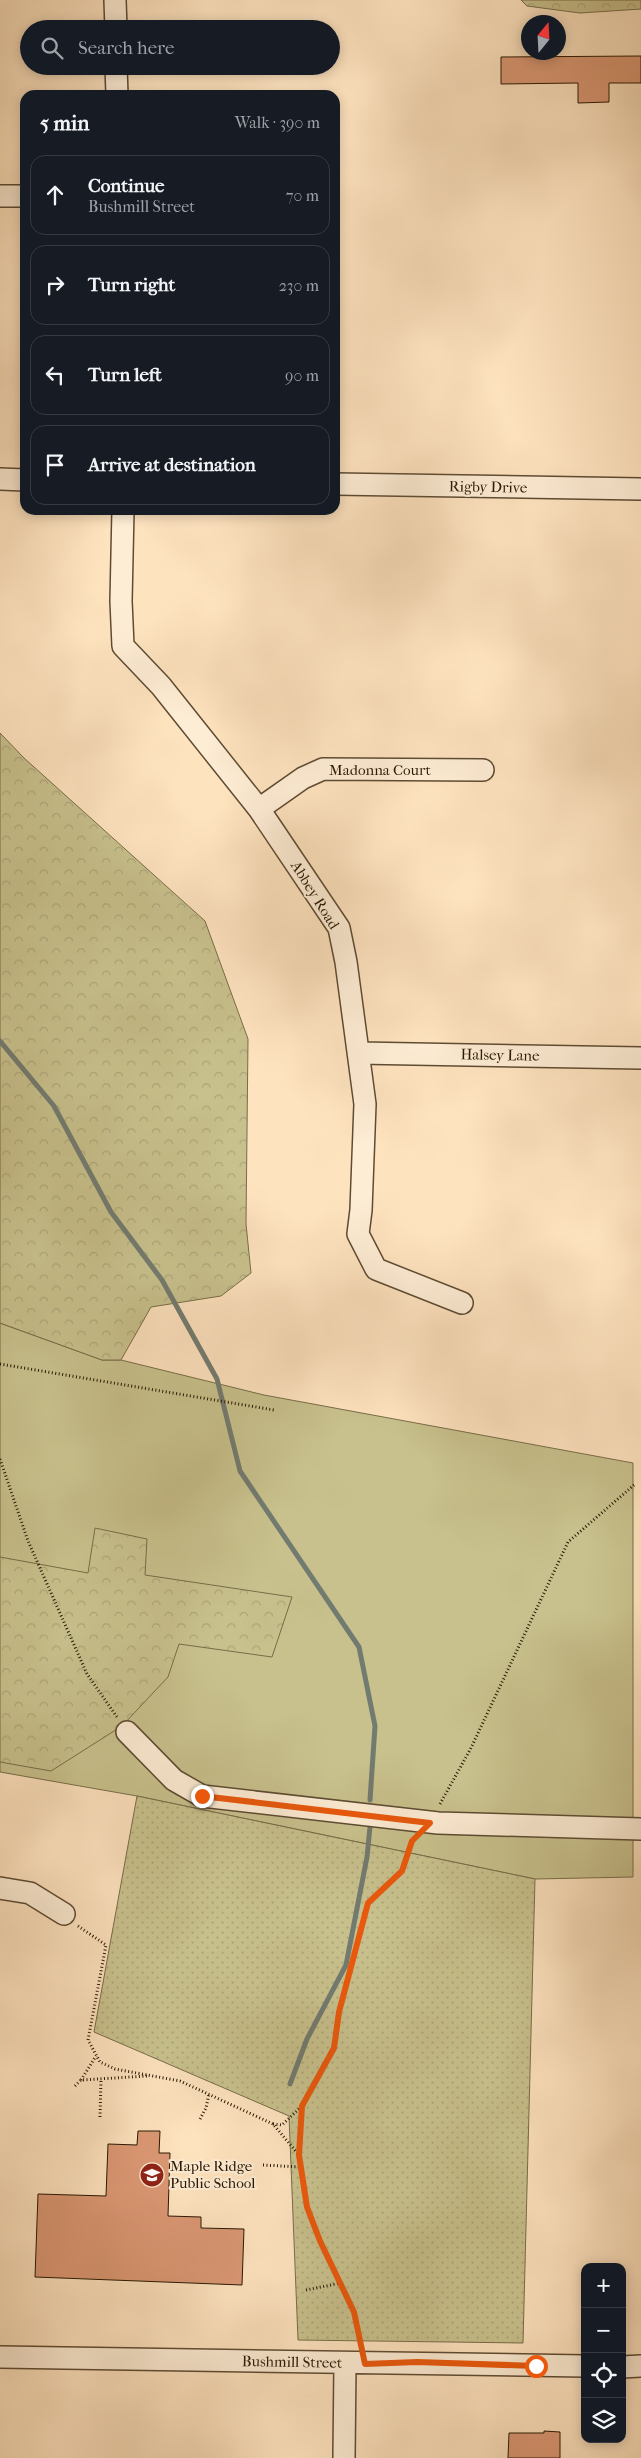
<!DOCTYPE html>
<html lang="en">
<head>
<meta charset="utf-8">
<style>
  :root { --surface:#171b24; --page:#242831; --text:#f1f3f6; --muted:#9ea1a6; --line:#363941 }
  body { margin:0; font-family:"IM FELL French Canon",serif; background:var(--page); color:var(--text) }
  .controls { position:absolute; right:15px; bottom:15px; display:grid; overflow:hidden; border-radius:10px; box-shadow:0 2px 12px #0003 }
  .controls button { width:45px; height:45px; display:grid; place-items:center; padding:0; border:0; border-bottom:1px solid var(--line); background:var(--surface); color:var(--text); font:25px sans-serif }
  .compass { position:absolute; left:521px; top:15px; width:45px; height:45px; border-radius:50%; background:var(--surface); box-shadow:0 2px 12px #0003; rotate:18deg }
  .stop { position:absolute; width:15px; height:15px; margin:-11px; border:4px solid #ea580c; border-radius:50%; background:#fff }
  .stop.end { background:#ea580c; border-color:#fff; box-shadow:0 1px 5px #0008 }
  .list { margin:0; padding:0; list-style:none }
  h2 { display:flex; justify-content:space-between; align-items:center; height:65px; margin:0; padding:0 20px; font-size:21px }
  h2 small { font-size:16px; font-weight:400; color:var(--muted) }
  .list li { display:grid; grid-template-columns:32px 1fr auto; gap:15px; align-items:center; box-sizing:border-box; height:80px; margin:0 10px 10px; padding:0 10px; border:1px solid var(--line); border-radius:15px }
  .list b { display:block; font-size:19px; white-space:nowrap }
  .list p { margin:0; font-size:16px; white-space:nowrap; color:var(--muted) }
  .list em { font-size:16px; font-style:normal; color:var(--muted) }
  .icon { flex:none; width:28px; height:28px; fill:none; stroke:currentColor; stroke-width:2; stroke-linecap:round; stroke-linejoin:round }
  .map { position:relative; flex:none; width:641px; height:2458px; overflow:hidden }
  .search { position:absolute; background:var(--surface); box-shadow:0 2px 12px #0003; left:20px; top:20px; width:320px; height:55px; display:flex; align-items:center; gap:12px; box-sizing:border-box; padding:0 18px; border-radius:28px; color:var(--muted); font-size:19px }
  .panel { position:absolute; background:var(--surface); box-shadow:0 2px 12px #0003; left:20px; top:90px; width:320px; height:425px; border-radius:15px }
  .map>svg:first-child { display:block }
</style>
</head>
<body>
<div class="map">
<svg width="641" height="2458" viewBox="0 0 641 2458">
  <defs>
    <pattern id="forest-crowns" width="20" height="18" patternUnits="userSpaceOnUse" patternTransform="scale(1.25)"><rect width="20" height="18" fill="#c8c18d"/><path d="M2 6a3 3 0 1 1 6 0M12 15a3 3 0 1 1 6 0" fill="none" stroke="#aca578"/></pattern>
    <pattern id="park-dots" width="8" height="8" patternUnits="userSpaceOnUse" patternTransform="scale(1.25)"><rect width="8" height="8" fill="#c8c18d"/><path d="M2 2h.1M6 6h.1" fill="none" stroke="#aca578" stroke-width="1.8" stroke-linecap="round"/></pattern>
  </defs>
  <rect width="100%" height="100%" fill="#fee3bf"/>
  <filter id="stains"><feTurbulence type="fractalNoise" baseFrequency=".004" numOctaves="4"/><feColorMatrix values="0 0 0 0 .2 0 0 0 0 .09 0 0 0 0 .02 0 0 0 .5 -.17"/></filter>
  <radialGradient id="worn" r=".72"><stop offset=".6" stop-color="#630" stop-opacity="0"/><stop offset="1" stop-color="#630" stop-opacity=".3"/></radialGradient>
  <path fill="#c8c18d" stroke="#786c48" d="M0,1323L102,1360H121L264,1395L633,1463V1877L535,1879L137,1796L0,1772Z"/>
  <path fill="url(#forest-crowns)" stroke="#786c48" d="M521,0H641V9L580,13L527,6Z
    M0,733L24,758L205,921L248,1039L246,1224L251,1273L221,1296L151,1307L121,1360H102L0,1323Z
    M95,1528L147,1539L145,1575L292,1597L272,1657L179,1644L168,1677L122,1726L51,1771L0,1762V1557L88,1573Z"/>
  <path fill="url(#park-dots)" stroke="#786c48" d="M137,1796L535,1879L523,2343L298,2340L289,2116L94,2032Z"/>
  <g fill="none" stroke-linecap="round" stroke-linejoin="round">
    <path stroke="#727b70" stroke-width="5" d="M0,1041L54,1106L111,1212L162,1280L217,1379L240,1471L359,1647L375,1726L370,1800
      M290,2084L307,2039L346,1965L367,1857L370,1827"/>
  </g>
  <path fill="#db9874" stroke="#291803" d="M641,56V83H609V102L578,103V83L501,84V57Z
    M138,2131H160L159,2153H170L168,2216L201,2217V2228L244,2229L242,2285L35,2277L38,2194L106,2196L108,2144L137,2145Z
    M544,2431L560,2432V2458H508L509,2433H544Z"/>
  <g fill="none" stroke-linecap="round" stroke-linejoin="round">
    <defs>
      <path id="minor" d="M115,0L116,29
        M116,66L117,95
        M0,196H25
        M0,479L25,480
        M335,484L641,489
        M123,510L121,601L123,646L161,686L259,809L339,928L346,962L365,1104L361,1210L358,1234L376,1269L462,1303
        M259,809L303,778L323,769L483,770
        M359,1053L641,1058
        M127,1732L174,1780L202,1796L438,1823L641,1829
        M0,1888L30,1893L64,1914
        M0,2357L585,2366
        M622,2367L641,2366
        M344,2458L345,2363"/>
    </defs>
    <use href="#minor" stroke="#5e4b32" stroke-width="24"/>
    <path stroke="#291803" stroke-width="3" stroke-dasharray="1 2.5" stroke-linecap="butt" d="M0,1364L274,1410
      M0,1459L28,1541L87,1674L117,1717
      M440,1804L471,1748L568,1542L634,1485
      M78,1926L106,1945L88,2040L100,2062L115,2069L180,2081L273,2124L299,2155L307,2207L320,2241L354,2312L360,2345
      M81,2080L96,2056
      M75,2086L81,2080L147,2076
      M302,2106L335,2048L339,2012L368,1903L402,1871L414,1839
      M100,2117L101,2079
      M200,2119L206,2108L209,2094
      M273,2124L282,2125L302,2106L299,2154
      M263,2165L300,2167
      M306,2290L341,2283"/>
    <use href="#minor" stroke="#feedd5" stroke-width="21"/>
  </g>
  <g fill="none" stroke-linecap="round" stroke-linejoin="round">
    <path stroke="#ea580c" stroke-width="6" d="M202,1796L430,1823L412,1841L402,1871L368,1903L339,2012L334,2048L302,2106L299,2155L307,2207L320,2241L354,2312L365,2364L417,2362L536,2366"/>
  </g>
  <defs>
    <symbol id="school-disc" viewBox="-11 -11 22 22"><circle r="9.5" fill="#8f2418" stroke="#feedd5"/><path d="M0-5L7-2L0 1L-7-2ZM-4 1L0 2.5L4 1V4Q0 6-4 4Z" fill="#fff"/></symbol>
  </defs>
  <g fill-rule="evenodd">
    <use href="#school-disc" x="138" y="2161" width="28" height="28"/>
  </g>
  <g text-anchor="middle" dominant-baseline="central" stroke-width="4" stroke-linejoin="round" paint-order="stroke">
    <g font-size="15" fill="#291803" stroke="#feedd5">
      <text transform="translate(488 487) rotate(1)">Rigby Drive</text>
      <text x="380" y="770">Madonna Court</text>
      <text transform="translate(315 895) rotate(58)">Abbey Road</text>
      <text transform="translate(500 1055) rotate(1)">Halsey Lane</text>
      <text transform="translate(292 2362) rotate(1)">Bushmill Street</text>
    </g>
    <g font-size="15" fill="#291803" stroke="#feedd5" text-anchor="start">
      <text x="170" y="2166">Maple Ridge<tspan x="170" dy="17">Public School</tspan></text>
    </g>
  </g>
  <rect width="100%" height="100%" filter="url(#stains)"/>
  <rect width="100%" height="100%" fill="url(#worn)"/>
</svg>
<div class="controls">
<button>+</button>
<button>−</button>
<button><svg class="icon" aria-label="locate" viewBox="0 0 24 24"><circle cx="12" cy="12" r="6"/><path d="M12 2v4M12 18v4M2 12h4M18 12h4"/></svg></button>
<button><svg class="icon" aria-label="layers" viewBox="0 0 24 24"><path d="M12 4l9 5-9 5-9-5zM3 14l9 5 9-5"/></svg></button>
</div>
<svg class="compass" viewBox="-18 -18 36 36"><path d="M0-13l5 13h-10z" fill="#e53935"/><path d="M0 13l5-13h-10z" fill="#9ea1a6"/></svg>
<div class="stop" style="left:536px;top:2366px"></div>
<div class="stop end" style="left:202px;top:1796px"></div>
<div class="search"><svg class="icon" aria-label="search" viewBox="0 0 24 24"><circle cx="10" cy="10" r="6"/><path d="M15 15l6 6"/></svg>Search here</div>
<section class="panel">
<h2>5 min<small>Walk · 390 m</small></h2>
<ul class="list">
<li><svg class="icon" aria-label="ahead" viewBox="0 0 24 24"><path d="M12 20V5M6 11l6-6 6 6"/></svg><div><b>Continue</b><p>Bushmill Street</p></div><em>70 m</em></li>
<li><svg class="icon" aria-label="right" viewBox="0 0 24 24"><path d="M7 20v-9h11M14 6l5 5-5 5"/></svg><div><b>Turn right</b></div><em>230 m</em></li>
<li><svg class="icon" aria-label="left" viewBox="0 0 24 24"><path d="M17 20v-9H6M10 6l-5 5 5 5"/></svg><div><b>Turn left</b></div><em>90 m</em></li>
<li><svg class="icon" aria-label="arrive" viewBox="0 0 24 24"><path d="M6 21V4h12l-3 4 3 4H6"/></svg><div><b>Arrive at destination</b></div></li>
</ul>
</section>
</div>
</body>
</html>
